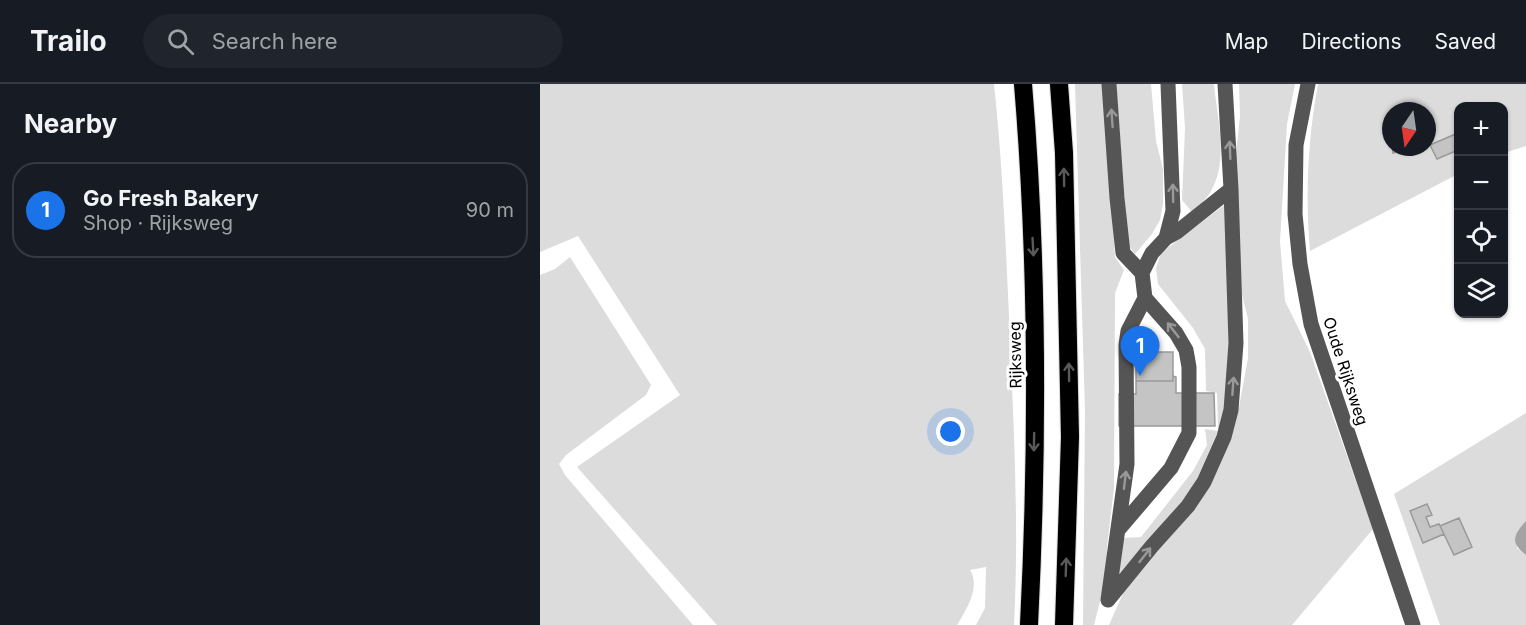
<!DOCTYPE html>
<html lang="en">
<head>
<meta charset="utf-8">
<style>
  :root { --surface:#171b24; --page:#20242c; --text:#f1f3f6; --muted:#9ea1a6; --line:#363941; --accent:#1a73e8 }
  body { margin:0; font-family:Inter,sans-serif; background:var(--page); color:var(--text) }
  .controls { position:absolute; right:18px; top:18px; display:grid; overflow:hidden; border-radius:12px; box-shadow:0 2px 4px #0004 }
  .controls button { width:54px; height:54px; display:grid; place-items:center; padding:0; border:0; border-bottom:2px solid var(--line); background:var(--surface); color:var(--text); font:30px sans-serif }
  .compass { position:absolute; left:842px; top:18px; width:54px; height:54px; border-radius:50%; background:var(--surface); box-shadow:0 2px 4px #0004; rotate:193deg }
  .you { position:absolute; left:411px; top:348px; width:21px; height:21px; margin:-15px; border:4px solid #fff; border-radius:50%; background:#1a73e8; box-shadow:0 0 0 9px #1a73e833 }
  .badge { display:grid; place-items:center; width:39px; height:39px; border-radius:50%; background:var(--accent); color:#fff; font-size:20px; font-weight:700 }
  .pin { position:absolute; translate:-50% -50px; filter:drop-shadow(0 2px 3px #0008) }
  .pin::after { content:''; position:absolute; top:32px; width:21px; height:18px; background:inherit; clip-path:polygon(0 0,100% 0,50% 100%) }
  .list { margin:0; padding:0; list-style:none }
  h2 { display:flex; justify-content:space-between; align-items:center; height:78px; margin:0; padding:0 24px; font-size:26px }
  h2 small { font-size:20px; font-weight:400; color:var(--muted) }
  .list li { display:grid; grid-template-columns:39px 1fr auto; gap:18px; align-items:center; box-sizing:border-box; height:96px; margin:0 12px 12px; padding:0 12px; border:2px solid var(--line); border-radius:24px }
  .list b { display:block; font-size:22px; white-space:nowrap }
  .list p { margin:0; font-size:20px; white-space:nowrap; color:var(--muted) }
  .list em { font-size:20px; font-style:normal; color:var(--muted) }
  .icon { flex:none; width:33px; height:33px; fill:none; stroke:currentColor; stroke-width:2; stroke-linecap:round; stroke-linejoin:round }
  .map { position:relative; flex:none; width:986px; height:541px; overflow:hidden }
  header { display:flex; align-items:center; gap:36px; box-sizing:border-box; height:84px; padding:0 30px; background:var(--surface); border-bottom:2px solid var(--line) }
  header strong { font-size:28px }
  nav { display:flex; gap:33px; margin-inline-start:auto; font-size:21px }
  .search { width:420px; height:54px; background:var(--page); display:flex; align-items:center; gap:15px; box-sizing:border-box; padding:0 21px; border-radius:33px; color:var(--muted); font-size:22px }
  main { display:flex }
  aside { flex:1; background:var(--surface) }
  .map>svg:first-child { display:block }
</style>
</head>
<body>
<header>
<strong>Trailo</strong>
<div class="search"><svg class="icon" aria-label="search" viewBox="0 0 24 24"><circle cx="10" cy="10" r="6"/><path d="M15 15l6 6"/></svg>Search here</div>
<nav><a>Map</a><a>Directions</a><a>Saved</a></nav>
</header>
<main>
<aside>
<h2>Nearby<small></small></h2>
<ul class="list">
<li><span class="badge">1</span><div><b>Go Fresh Bakery</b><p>Shop · Rijksweg</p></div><em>90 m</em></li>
</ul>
</aside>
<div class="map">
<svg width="986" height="541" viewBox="0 0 986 541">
  <rect width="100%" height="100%" fill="#fff"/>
  <path fill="#dcdcdc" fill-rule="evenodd" d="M0,0H454C463,84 466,170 470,254C474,350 479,445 474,541H436L445,524L446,483L430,486C441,503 426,526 417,541H177L37,383L140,311L38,152L0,168Z
    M535,0H565L575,173L584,186L575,209L574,404L567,463V490L554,541H543L545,327Z
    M576,0H611L616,57L623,85V120L620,136L612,150L595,170L589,162L587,147Z
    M642,0H674C677,34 689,76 671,107C667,115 658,122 652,128L642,116L645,44Z
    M699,0H755L747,40L740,157L745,217L770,268L833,445L752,541H569L585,505L644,434L699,323L708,274V235L701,207L696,70L700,32Z
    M778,0H986V62L964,69V22H918V32H917L918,38V90L770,167C765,111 768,54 778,0ZM851,27H887V63H851Z
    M687,119L692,238L687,334L678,347L654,402L626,439L576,500L582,454L601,453L653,387L667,361L665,345L678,347L677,309L666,307L665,265L653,244L618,200L616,184L621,169Z
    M30,173L111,301L106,311L26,371L19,380L25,391L153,541H0V191L15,185Z
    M986,329V437L978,447L977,464L986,471V541H900L854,410Z"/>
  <path fill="#a3a3a3" d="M986,437V471C970,459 973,451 986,437Z"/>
  <path fill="#c4c4c4" stroke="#999" stroke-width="1.5" d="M851,36V61L844,40Z
    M918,49V66L897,75L890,61Z
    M852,63H875L853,69Z
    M596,268H633V297H596Z
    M633,292L636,293V309H674L675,342H579V310H596V297H633Z
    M887,420L892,431L886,433L890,443L899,440L904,450L883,459L870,427Z
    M919,434L932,463L914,471L900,442Z"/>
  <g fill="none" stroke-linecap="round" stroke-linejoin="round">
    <defs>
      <path id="highway" d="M483,0C498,180 498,361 489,541
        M519,0L524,69L530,353L524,541"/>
    </defs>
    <use href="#highway" stroke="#dbdbdb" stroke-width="20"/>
    <path stroke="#555" stroke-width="15" d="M569,0L577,114L583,169L602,189
      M768,0L756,61L755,130L760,180L771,240L873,541
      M626,154L637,148L691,105
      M579,445L631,384L649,349V283L646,266L636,249L605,214
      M568,516L612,462L648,422L664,398L684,353L691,326L696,259L691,105L685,0
      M568,516L587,380L586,261L588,247L605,214L602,189L612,169L626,154L633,127L628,0"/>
    <use href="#highway" stroke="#000" stroke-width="18"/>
  </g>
  <defs><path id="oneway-shaft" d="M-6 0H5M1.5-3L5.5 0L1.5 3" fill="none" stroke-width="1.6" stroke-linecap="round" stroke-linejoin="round" transform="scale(1.5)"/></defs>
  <g stroke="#999">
    <use href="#oneway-shaft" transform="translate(572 34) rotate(-94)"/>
    <use href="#oneway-shaft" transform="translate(690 66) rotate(-92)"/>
    <use href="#oneway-shaft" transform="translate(633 109) rotate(-91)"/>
    <use href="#oneway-shaft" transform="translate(633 246) rotate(-128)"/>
    <use href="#oneway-shaft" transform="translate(693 302) rotate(-86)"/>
    <use href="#oneway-shaft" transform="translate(585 396) rotate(-83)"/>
    <use href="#oneway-shaft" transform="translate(605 471) rotate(-52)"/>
  </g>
  <g stroke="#595959">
    <use href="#oneway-shaft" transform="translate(524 93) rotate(-91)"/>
    <use href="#oneway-shaft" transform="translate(493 163) rotate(87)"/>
    <use href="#oneway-shaft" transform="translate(529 288) rotate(-91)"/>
    <use href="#oneway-shaft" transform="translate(494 358) rotate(91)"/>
    <use href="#oneway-shaft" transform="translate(526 483) rotate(-88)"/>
  </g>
  <g text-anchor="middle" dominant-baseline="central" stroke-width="6" stroke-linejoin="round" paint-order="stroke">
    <g font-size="16" fill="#000" stroke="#fff">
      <text transform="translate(475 271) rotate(-91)">Rijksweg</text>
      <text transform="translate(806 287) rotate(72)">Oude Rijksweg</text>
    </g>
  </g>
</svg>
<div class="controls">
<button>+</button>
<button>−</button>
<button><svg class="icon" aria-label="locate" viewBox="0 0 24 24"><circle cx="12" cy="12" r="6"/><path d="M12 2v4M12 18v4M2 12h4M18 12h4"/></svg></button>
<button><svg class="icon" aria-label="layers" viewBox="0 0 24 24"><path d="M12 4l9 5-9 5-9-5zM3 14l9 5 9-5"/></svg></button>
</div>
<svg class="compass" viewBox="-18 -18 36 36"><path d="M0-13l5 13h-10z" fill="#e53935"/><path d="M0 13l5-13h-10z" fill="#9ea1a6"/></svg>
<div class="you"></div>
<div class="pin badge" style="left:600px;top:292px">1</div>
</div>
</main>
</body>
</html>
